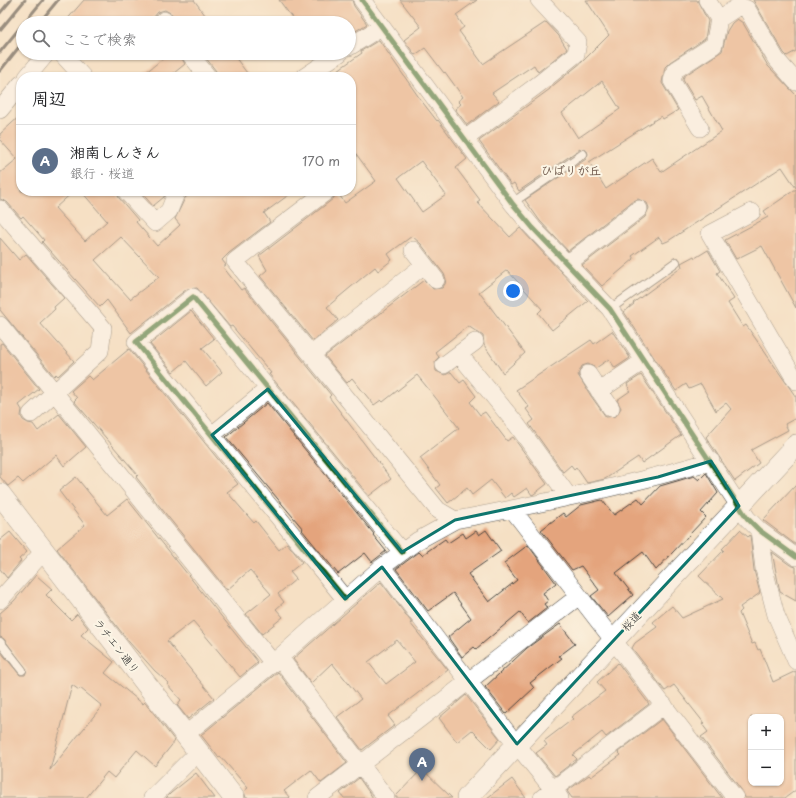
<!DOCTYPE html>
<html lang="ja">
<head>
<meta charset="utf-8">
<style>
  :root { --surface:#fff; --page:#f2f2f2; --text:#202124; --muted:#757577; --line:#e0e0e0; --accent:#c8321e }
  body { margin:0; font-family:"Playpen Sans","Klee One",sans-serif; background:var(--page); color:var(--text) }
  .controls { position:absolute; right:12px; bottom:12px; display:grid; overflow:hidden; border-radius:8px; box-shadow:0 1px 3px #0004 }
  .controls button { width:36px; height:36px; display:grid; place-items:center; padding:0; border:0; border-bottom:1px solid var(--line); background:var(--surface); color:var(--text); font:20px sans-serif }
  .you { position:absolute; left:513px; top:291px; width:14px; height:14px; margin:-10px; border:3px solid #fff; border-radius:50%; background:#1a73e8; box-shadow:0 0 0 6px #1a73e833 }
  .badge { display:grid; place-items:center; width:26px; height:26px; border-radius:50%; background:var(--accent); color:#fff; font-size:13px; font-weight:700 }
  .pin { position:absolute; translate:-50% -33px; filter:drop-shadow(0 1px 2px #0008) }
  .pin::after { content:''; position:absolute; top:21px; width:14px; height:12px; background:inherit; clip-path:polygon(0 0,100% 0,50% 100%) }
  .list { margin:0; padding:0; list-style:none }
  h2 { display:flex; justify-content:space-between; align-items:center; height:52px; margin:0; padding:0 16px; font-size:17px }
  h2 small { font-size:13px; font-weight:400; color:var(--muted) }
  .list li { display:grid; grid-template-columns:26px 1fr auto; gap:12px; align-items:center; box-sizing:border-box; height:72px; padding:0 16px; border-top:1px solid var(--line) }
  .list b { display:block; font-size:15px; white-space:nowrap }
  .list p { margin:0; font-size:13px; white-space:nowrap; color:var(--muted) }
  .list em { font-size:13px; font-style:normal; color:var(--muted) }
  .icon { flex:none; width:22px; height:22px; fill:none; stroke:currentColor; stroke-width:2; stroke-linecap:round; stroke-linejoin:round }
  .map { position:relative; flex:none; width:796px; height:798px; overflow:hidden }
  .search { position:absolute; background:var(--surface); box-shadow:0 1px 3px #0004; left:16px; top:16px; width:340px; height:44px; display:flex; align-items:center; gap:10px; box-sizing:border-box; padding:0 14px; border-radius:22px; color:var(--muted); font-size:15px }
  .panel { position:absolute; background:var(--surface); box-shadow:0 1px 3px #0004; left:16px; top:72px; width:340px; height:124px; border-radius:16px }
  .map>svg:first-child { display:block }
</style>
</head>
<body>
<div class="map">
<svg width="796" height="798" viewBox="0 0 796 798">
  <rect width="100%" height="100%" fill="#fcf5e5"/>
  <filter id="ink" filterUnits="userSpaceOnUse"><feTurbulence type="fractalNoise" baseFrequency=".025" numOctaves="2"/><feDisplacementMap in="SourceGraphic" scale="8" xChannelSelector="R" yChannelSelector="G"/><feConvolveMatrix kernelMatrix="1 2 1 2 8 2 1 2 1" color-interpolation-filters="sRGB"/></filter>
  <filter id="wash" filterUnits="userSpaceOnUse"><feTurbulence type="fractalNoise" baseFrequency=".012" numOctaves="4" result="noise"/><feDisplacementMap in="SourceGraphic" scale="16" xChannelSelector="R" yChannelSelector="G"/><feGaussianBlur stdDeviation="0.9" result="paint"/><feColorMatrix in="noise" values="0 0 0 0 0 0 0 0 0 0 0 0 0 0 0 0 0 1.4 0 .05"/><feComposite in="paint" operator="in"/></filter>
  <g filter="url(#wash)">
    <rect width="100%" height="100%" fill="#f5e0c4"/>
    <g id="blocks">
      <path fill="#e4a47d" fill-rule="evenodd" d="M84,0H194L211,23H176L172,14L165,10L158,12L149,23H64Z
        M279,0H352L354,6L367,24L349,35V23H296Z
        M400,0H477L456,15L464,27L459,31L483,64L546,22L559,36L567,49L538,72L534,65L492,93L499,101L467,125L455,109L461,104L458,101L463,97L445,72L444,73L425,48L415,55L404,40L421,27Z
        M586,0H697L708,21L705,39L670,62L665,67L662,83L678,110L663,119L661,116L589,162L606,189L652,158L661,172L722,131L702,96L695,100L683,80L684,76L722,51L727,31L732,23L737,19L743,23L768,66L796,95V188L782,167L668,241L663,243L659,237L632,256L634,259L602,286L582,265L645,217L649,208L647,203L638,199L633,201L568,251L540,221L525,200L586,159L588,154L587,151L580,149L519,191L514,183L511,185L479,141L550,89V88L582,62L609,35ZM602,81L620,109L578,138L562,113Z
        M753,0H796V51L787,56L784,53Z
        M379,40L420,99L437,121L438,120L467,159L456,168L480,200L477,202L510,237L520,228L588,301L552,330L538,313L542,309L507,270L479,292L525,353L503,373L484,345L483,336L468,326L435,352L439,357L435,361L436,371L445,375L451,372L460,383L464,380L476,396L470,402L480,415L485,412L507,441L513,437L547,484L534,494L532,495L527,488L514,497L511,493L505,498L491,480L472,495L467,488L448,503L436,488L440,485L420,458L459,428L435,397L417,375L383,402L381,400L374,405L352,378L347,383L325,356L424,280L433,289L442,288L445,284L446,279L444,274L421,244L412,236L388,254L392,260L378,271L375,267L327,307L338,320L313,341L260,276L267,270L259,256L333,199L337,192L345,203L376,181L351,147V77H328L362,53L361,51ZM421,161L446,195L422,212L398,178Z
        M170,53H179L185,64L169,77H140Z
        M202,53H232L250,77H218L216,71Z
        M21,115V191H74L55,208L85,241L107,221L81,191H116L119,198L138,220L136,222L157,246L180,225L175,219L185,198L193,191H294L264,213L270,222L229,253L222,260L226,265L223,267L241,290L244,288L331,395L329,397L391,479L369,496L269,374L271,373L232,326L230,327L197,288L187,289L131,333L107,300L100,307L42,242L44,240L23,216L21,218L7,202L0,199V173L17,159L0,140V134ZM121,237L159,277L130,299L95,260Z
        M796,189V308L762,246L736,259L725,240L768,217L764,211Z
        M140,191H166L164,197L153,206Z
        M0,238L19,260L26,254L64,298L54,307L55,309L40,323L74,361L58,376L56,374L54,376L0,310Z
        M708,250L720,271L717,273L734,299L728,303L743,327L746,325L796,397V418L785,424L788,430L751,450L759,463L735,481L706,437L731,409L726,403L716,411L701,384L689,389L686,384L676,391L624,312L634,304L633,303L682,267L681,263L694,256L695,258Z
        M191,311L214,339L202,348L222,372L206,386L186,361L173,372L150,344Z
        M612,331L630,358L615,368L609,359L596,368L588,364L582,366L578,375L591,396L606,417L616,416L621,408L617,400L630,391L627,384L641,375L681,435L642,463L638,457L605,479L587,483L576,467L574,469L571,465L563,472L529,424L534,420L526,409L529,407L516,390L591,340L594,344Z
        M2,343L39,389L19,405L22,410L21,416L23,420L28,423L33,424L38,431L59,414L86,447L64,466L56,455L23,483L18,478L8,486L0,477V344Z
        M129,349L238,484L227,492L254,523L256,521L279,550L287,543L302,562L290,572L296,579L278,594L284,602L276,609L283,617L262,634L246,614L271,594L250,570L227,590L136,477L138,475L74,401L77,398L71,391L88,376L92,380Z
        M267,403L374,534L373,535L386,551L372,562L365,553L338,574L302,530L303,529L226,437Z
        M706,473L718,493L701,512L706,517L656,570L643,552L616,573L633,595L608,617L591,596L599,590L581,566L572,570L541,530L563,513L566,517L581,505L602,500L614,515L638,498L643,504L660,486L694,476L699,480Z
        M76,477L107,515L127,499L258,662L240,677L193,621L167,641L214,698L188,719L177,705L181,700L167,684L169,683L155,671L129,642L57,549L85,525L59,491Z
        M796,485V545L763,520Z
        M486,530L501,551L468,574L489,602L517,580L504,563L528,545L556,583L543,593L548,601L544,604L547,608L528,623L520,612L476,649L474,647L462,657L448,637L471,618L453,593L428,611L396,569L419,552L422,555L445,539L448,543L463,533L466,538L476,531L479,535Z
        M740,530L748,537L750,535L754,570L760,593L740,607L742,610L739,613L752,644L755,643L758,650L760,649L773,682L796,671V790L785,798H745L743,792L701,737L708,732L702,724L704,723L674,685L665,691L632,648L635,643L657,627L653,622L672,606L682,618L723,599L699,576L724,550L722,549ZM751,717H781V783H751Z
        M10,532L27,552L19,559L21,561L7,578L0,569V540Z
        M772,552L790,565L796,567V601L780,592Z
        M36,575L52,589L46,595L71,620L77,614L88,628L81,635L114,662L105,673L143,704L145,702L175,741L155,766L137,750L114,778L107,772L86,798H0V651L20,675H25L27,670L4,639L0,637V613L14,601ZM72,685L79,690L80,688L102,706L50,770Z
        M381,582L412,623H410L448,670L388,716L395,725L362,750L337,717L361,699L332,663L311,683L293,659ZM397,640L415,662L386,684L368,662Z
        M560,624L575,644L559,656L562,658L530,683L534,688L506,714L485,687L527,648Z
        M618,663L649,704L606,737L602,732L573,755L577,759L555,776L536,753L547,745L544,741L573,719L571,717L605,691L597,682Z
        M278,672L347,763L321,783L311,770L284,791L290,798H246L244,791L248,788L220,756L219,758L201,735Z
        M466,695L500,739L491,749L472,730L457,742L439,718Z
        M662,719L722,798H572L567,791L589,775L591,777L621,755L618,752Z
        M422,769L452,798H396V796Z
        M196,773L215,798H166L171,793Z
        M359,778L373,798H344L340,793Z
        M512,779L526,798H487Z"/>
    </g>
  </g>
  <g filter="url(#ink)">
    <use href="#blocks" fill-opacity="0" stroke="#494642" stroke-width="1"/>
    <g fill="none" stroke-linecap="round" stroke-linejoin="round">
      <defs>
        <path id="service" d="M512,203L583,154
          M610,309L676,262
          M0,642L22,670"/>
        <path id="minor" d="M362,0L512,203L533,228L610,309L747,518L759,530L796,557
          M719,19L739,6L747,9L776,59L796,82
          M164,20L166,23
          M349,47L381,27
          M61,53L83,77
          M189,53L208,77
          M27,77L47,53
          M304,77L340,53
          M0,110L21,84
          M700,128L672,81L675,70L714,45L719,19L707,0
          M465,139L540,83L576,54L578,42L539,0
          M126,191L155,223L169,211L177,191
          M327,191L235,261L438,510L455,520C541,504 627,486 711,461
          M0,209L103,328L100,351L31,414
          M752,212L710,234L796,381
          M413,250L436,280
          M567,264L639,209
          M0,325L273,663
          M312,354L424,265
          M459,354L517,425L569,497
          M444,365L475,342
          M588,374L611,408
          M599,391L645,360
          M212,435L268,389
          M512,509L735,798
          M759,530L764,569L776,615L796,661
          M382,567L509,735L560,798
          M345,599L136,342L193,297L402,552
          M0,600L44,551
          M280,658L386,798
          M185,735L273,663L382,567L417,541L455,520
          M152,798L198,752
          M317,798L579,596
          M542,798L664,705"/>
        <path id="tertiary" d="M0,494L234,798
          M467,798L796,445"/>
      </defs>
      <use href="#service" stroke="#494642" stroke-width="10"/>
      <use href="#minor" stroke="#494642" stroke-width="18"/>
      <use href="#tertiary" stroke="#494642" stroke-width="22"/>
      <use href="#service" stroke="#fff" stroke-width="8"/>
      <use href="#minor" stroke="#fff" stroke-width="17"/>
      <use href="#tertiary" stroke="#fff" stroke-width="21"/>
      <path stroke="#2b2b2b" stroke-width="3" d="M0,13L11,0
        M24,23L43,0
        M39,23L58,0
        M0,30L25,0
        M0,52L23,24
        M0,71L23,42"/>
      <defs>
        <path id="cycleway" d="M362,0L512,203L533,228L610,309L747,518L759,530L796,557
          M345,599L136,342L193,297L402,552"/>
      </defs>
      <use href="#cycleway" stroke="#fcf5e5" stroke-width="8"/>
      <use href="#cycleway" stroke="#1b5e20" stroke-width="5"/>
    </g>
  </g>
  <path d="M0 0H796V798H0ZM268,389L402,552L455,520L658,477L711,461L739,506L517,744L382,567L345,599L212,435Z" fill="#f5e0c4" fill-opacity=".55" fill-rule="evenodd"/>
  <path fill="none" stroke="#0f766e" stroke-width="3" stroke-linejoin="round" d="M268,389L402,552L455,520L658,477L711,461L739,506L517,744L382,567L345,599L212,435Z"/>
  <g text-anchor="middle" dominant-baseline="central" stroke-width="4" stroke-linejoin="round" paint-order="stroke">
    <g font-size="11" fill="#2b2b2b" stroke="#fcf5e5">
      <text transform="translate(631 621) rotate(-47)">桜道</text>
      <text transform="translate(117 646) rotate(52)">ラチエン通り</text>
    </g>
    <g font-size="12" font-weight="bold" fill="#6c5548" stroke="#fcf5e5">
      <text x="571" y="170">ひばりが丘</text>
    </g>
  </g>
</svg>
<div class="controls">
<button>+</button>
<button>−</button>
</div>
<div class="you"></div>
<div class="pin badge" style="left:422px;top:781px;background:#5c6f8a">A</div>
<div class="search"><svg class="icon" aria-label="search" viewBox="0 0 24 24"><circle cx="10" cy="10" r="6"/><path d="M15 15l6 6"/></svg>ここで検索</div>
<section class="panel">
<h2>周辺<small></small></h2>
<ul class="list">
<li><span class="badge" style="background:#5c6f8a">A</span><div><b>湘南しんきん</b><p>銀行 · 桜道</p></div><em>170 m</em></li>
</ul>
</section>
</div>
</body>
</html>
